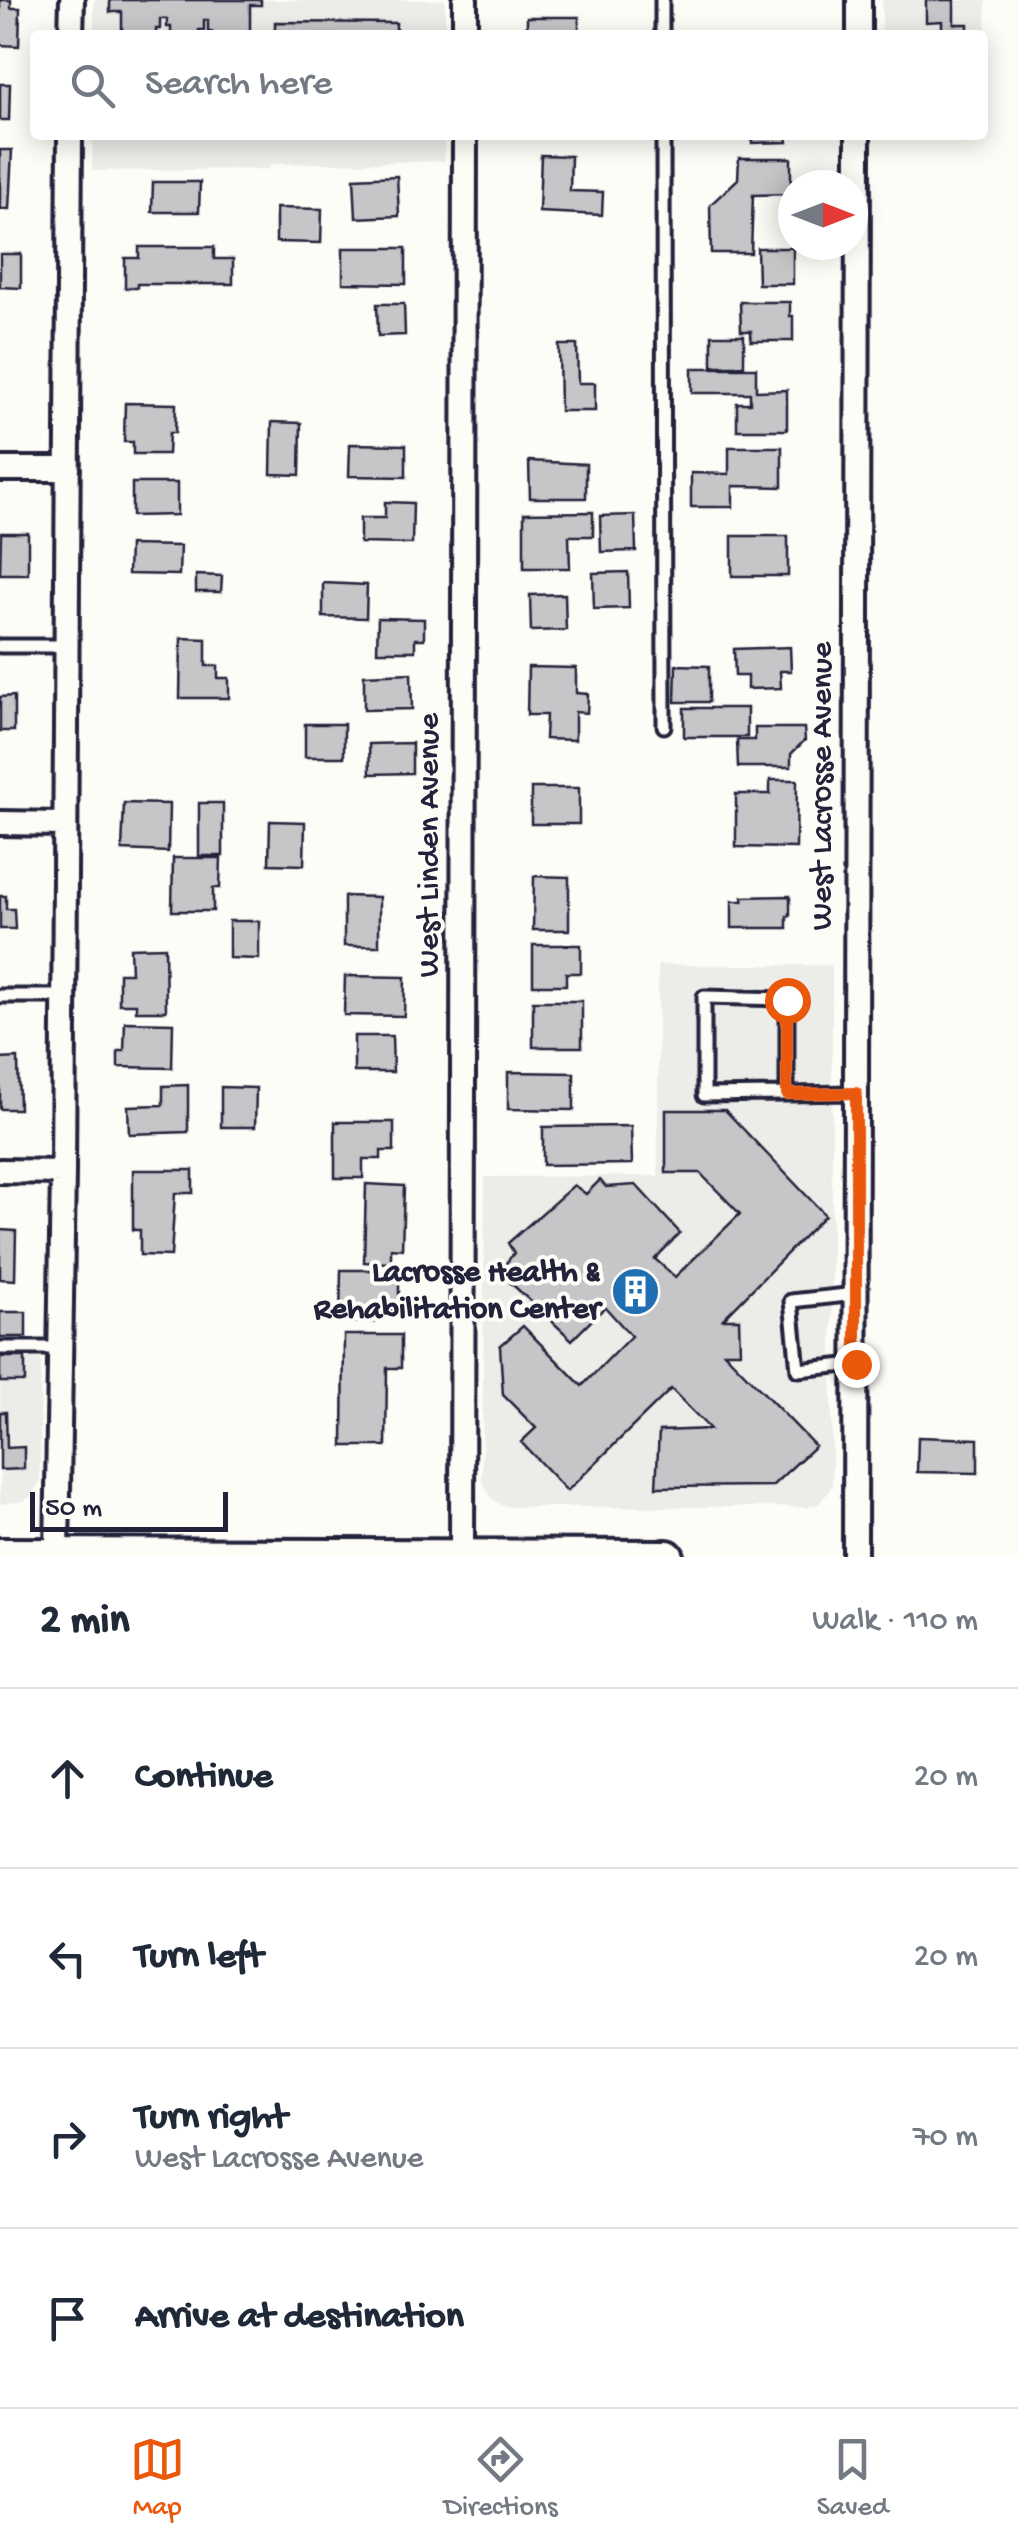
<!DOCTYPE html>
<html lang="en">
<head>
<meta charset="utf-8">
<style>
  :root { --surface:#fff; --page:#f6f6f7; --text:#1f2937; --muted:#747a83; --line:#e0e1e3; --accent:#ea580c }
  body { margin:0; font-family:"Gochi Hand",sans-serif; background:var(--page); color:var(--text) }
  .compass { position:absolute; left:778px; top:170px; width:90px; height:90px; border-radius:50%; background:var(--surface); box-shadow:0 5px 25px #0003; rotate:90deg }
  .scale { position:absolute; left:30px; bottom:25px; width:198px; box-sizing:border-box; padding-left:10px; border:5px solid #22223b; border-top:0; font-size:28px; line-height:35px; white-space:nowrap; color:#22223b; -webkit-text-stroke:8px #fdfcf7; paint-order:stroke }
  .stop { position:absolute; width:30px; height:30px; margin:-22px; border:8px solid #ea580c; border-radius:50%; background:#fff }
  .stop.end { background:#ea580c; border-color:#fff; box-shadow:0 2px 10px #0008 }
  .list { margin:0; padding:0; list-style:none }
  h2 { display:flex; justify-content:space-between; align-items:center; height:130px; margin:0; padding:0 40px; font-size:42px }
  h2 small { font-size:32px; font-weight:400; color:var(--muted) }
  .list li { display:grid; grid-template-columns:65px 1fr auto; gap:30px; align-items:center; box-sizing:border-box; height:180px; padding:0 40px; border-top:2px solid var(--line) }
  .list b { display:block; font-size:38px; white-space:nowrap }
  .list p { margin:0; font-size:32px; white-space:nowrap; color:var(--muted) }
  .list em { font-size:32px; font-style:normal; color:var(--muted) }
  .icon { flex:none; width:55px; height:55px; fill:none; stroke:currentColor; stroke-width:2; stroke-linecap:round; stroke-linejoin:round }
  .map { position:relative; flex:none; width:1018px; height:1557px; overflow:hidden }
  .search { position:absolute; background:var(--surface); box-shadow:0 5px 25px #0003; left:30px; right:30px; top:30px; height:110px; display:flex; align-items:center; gap:25px; box-sizing:border-box; padding:0 35px; border-radius:10px; color:var(--muted); font-size:38px }
  .sheet { height:850px; background:var(--surface) }
  nav { display:flex; justify-content:space-around; align-items:center; box-sizing:border-box; height:140px; border-top:2px solid var(--line); background:var(--surface); font-size:28px; color:var(--muted) }
  nav a { display:grid; justify-items:center; gap:5px }
  nav .on { color:var(--accent) }
  .map>svg:first-child { display:block }
</style>
</head>
<body>
<div class="map">
<svg width="1018" height="1557" viewBox="0 0 1018 1557">
  <rect width="100%" height="100%" fill="#fdfcf7"/>
  <filter id="ink" filterUnits="userSpaceOnUse"><feTurbulence type="fractalNoise" baseFrequency=".01" numOctaves="2"/><feDisplacementMap in="SourceGraphic" scale="20" xChannelSelector="R" yChannelSelector="G"/><feConvolveMatrix kernelMatrix="1 2 1 2 8 2 1 2 1" color-interpolation-filters="sRGB"/></filter>
  <g filter="url(#ink)">
    <path fill="#ecece9" d="M94,0H445V35H94Z
      M882,0H986V90H983V35H882Z
      M93,135H444V161L270,164L269,169L92,171Z
      M658,965H832V1485L828,1493L818,1504L809,1507H511L501,1505L491,1498L482,1480L485,1177L658,1176Z
      M41,1340L40,1481L32,1495L24,1501L0,1504V1341Z"/>
    <path fill="#c6c6c8" stroke="#22223b" stroke-width="2.5" d="M0,0H11V8H20L19,46L0,45Z
      M110,0H261V5H250V35H212V32H208V20H204V30H199V35H171V27H167V19H160V29H156V35H122V12H110Z
      M926,0H954V24H968V35H942V21L926,22Z
      M527,17H579V35H527Z
      M275,22L396,23V35H275Z
      M0,84H10L9,120H0Z
      M752,135H787L788,142L752,143Z
      M0,150H12L9,209H0Z
      M541,155L571,156L570,191L603,192L602,215L539,212Z
      M739,158H791V194L753,195L751,253H711L710,205L738,179Z
      M397,176L399,216L356,218L354,178Z
      M153,182H200L199,212H152Z
      M276,208L322,209L321,243L276,242Z
      M139,247H214V259H233V284H137V288H125V258H139Z
      M343,248H406V284L343,283Z
      M757,248H793V284H758Z
      M0,254H21V288L0,287Z
      M740,302H790V316H793V341H751V331H741Z
      M377,304H404L405,335L378,336Z
      M712,335H744V366H712Z
      M559,345H577L578,383H595V411H560Z
      M692,368H756V391L787,390V430H737V403H750V393H692Z
      M125,403L176,404L175,433H169L168,454H133V442H124Z
      M272,422L301,423L300,475L271,474Z
      M350,444L406,445V477L349,476Z
      M729,447H782V487L733,486V507H691V473L729,474Z
      M529,461L586,464V498H530Z
      M132,483H177V515L132,516Z
      M385,502L413,503L412,544L360,543V518H385Z
      M593,512V536H569L570,568H524V513Z
      M635,515L636,551L601,552L600,516Z
      M1,533H28V574H0Z
      M732,536H788V576H732Z
      M129,545L180,546L179,575L128,574Z
      M628,572L629,608L594,609L593,573Z
      M196,575L222,576L221,592H196Z
      M323,583L367,585L366,618L323,617Z
      M565,594L566,630L531,631L530,595Z
      M378,618L424,619V639H415V651H377Z
      M181,638L206,639V666H218V678H229V698H180Z
      M790,647L791,671H780L781,688L747,689V676H735L734,649Z
      M676,665L709,666V702H675Z
      M528,667L576,668V693L588,694L587,713L575,712V740L545,739L546,715H527Z
      M411,673L412,709L364,710V675Z
      M14,696V731H0V697Z
      M684,708H747V737H684Z
      M305,724H344V757H305Z
      M755,728H804L805,740L791,754V767H738L737,740H755Z
      M412,743V773L370,774L369,744Z
      M770,780H797L796,848L736,847V794H770Z
      M531,788H579V824H531Z
      M124,803L169,804L168,852L122,850Z
      M199,803H223V856H199Z
      M270,821L305,822L304,865L269,864Z
      M173,858H221L220,888H213V911H172Z
      M534,876L569,877V930H533Z
      M0,896H6V909H14L15,929H0Z
      M344,896L379,897V946H344Z
      M790,896V916H787V928H732V901H743V897Z
      M229,921H259V959L229,958Z
      M533,945H581V973H566V985H533Z
      M165,947L166,1011H136V1004H119V973H131L130,948Z
      M345,976L405,977L404,1016L344,1015Z
      M533,1001H582V1047H533Z
      M125,1022L173,1023L172,1068L118,1067V1051H124Z
      M354,1036H392L393,1072H354Z
      M18,1058L19,1109H0V1059Z
      M508,1072L574,1073V1110L508,1109Z
      M188,1085V1132L129,1134L128,1106L163,1105V1086Z
      M221,1087L256,1088L255,1127H221Z
      M666,1110H725L825,1215L723,1319H739L740,1352H724L815,1446L772,1486L656,1487L659,1431L710,1429L671,1389L567,1491L521,1442L536,1428L503,1395L500,1346L523,1326L582,1386L631,1336L605,1307L572,1340L499,1272L514,1253L508,1243L574,1185L586,1194L600,1180L606,1187L636,1185L680,1233L655,1259L675,1277L740,1214L700,1173H666Z
      M335,1122H394V1151H381V1159H363V1178H335Z
      M631,1126L632,1164L543,1165V1127Z
      M133,1170H193V1193H175L171,1256L140,1255V1230H133Z
      M366,1184L404,1186L402,1249L391,1248V1263L364,1262Z
      M0,1230L16,1231L15,1280L0,1279Z
      M341,1270H382V1281H399V1311H377V1322H340Z
      M0,1312H26V1337H0Z
      M344,1335H401V1368H387L386,1446H343Z
      M0,1357H25V1382H0Z
      M0,1412H6L7,1448L24,1447V1469L0,1470Z
      M918,1437L978,1439V1473L917,1472Z"/>
    <g fill="none" stroke-linecap="round" stroke-linejoin="round">
      <defs>
        <path id="service" d="M662,0V35
          M663,135L664,726
          M0,646H66
          M0,996H63
          M787,1094V999L704,997V1095L856,1093
          M0,1348H61
          M855,1364L798,1370L791,1301L856,1294"/>
        <path id="minor" d="M465,0V35
          M71,35L72,0
          M859,35V0
          M0,469H68
          M0,823L64,824
          M0,1171L63,1172
          M57,1555L63,1172L70,135
          M462,1556L465,135
          M855,1557L858,135"/>
        <path id="secondary" d="M0,1555L667,1557"/>
      </defs>
      <use href="#service" stroke="#22223b" stroke-width="19"/>
      <use href="#minor" stroke="#22223b" stroke-width="30"/>
      <use href="#secondary" stroke="#22223b" stroke-width="40"/>
      <use href="#service" stroke="#fdfcf7" stroke-width="11"/>
      <use href="#minor" stroke="#fdfcf7" stroke-width="22"/>
      <use href="#secondary" stroke="#fdfcf7" stroke-width="32"/>
    </g>
  </g>
  <g fill="none" stroke-linecap="round" stroke-linejoin="round" filter="url(#ink)">
    <path stroke="#ea580c" stroke-width="12" d="M787,1000V1094L856,1093V1364"/>
  </g>
  <defs>
    <symbol id="building-disc" viewBox="-11 -11 22 22"><circle r="9.5" fill="#1f6fb2" stroke="#fdfcf7"/><path d="M-4-6H4V6H1V3H-1V6H-4ZM-2.5-4.3h1.7v1.8h-1.7ZM.8-4.3h1.7v1.8H.8ZM-2.5-1h1.7V.8h-1.7ZM.8-1h1.7V.8H.8Z" fill="#fff"/></symbol>
  </defs>
  <g fill-rule="evenodd">
    <use href="#building-disc" x="608" y="1264" width="55" height="55"/>
  </g>
  <g text-anchor="middle" dominant-baseline="central" stroke-width="8" stroke-linejoin="round" paint-order="stroke">
    <g font-size="32" fill="#22223b" stroke="#fdfcf7">
      <text transform="translate(824 786) rotate(-90)">West Lacrosse Avenue</text>
      <text transform="translate(431 845) rotate(-90)">West Linden Avenue</text>
    </g>
    <g font-size="32" font-weight="bold" fill="#22223b" stroke="#fdfcf7" text-anchor="end">
      <text x="600" y="1274">Lacrosse Health &amp;<tspan x="600" dy="37">Rehabilitation Center</tspan></text>
    </g>
  </g>
</svg>
<svg class="compass" viewBox="-18 -18 36 36"><path d="M0-13l5 13h-10z" fill="#e53935"/><path d="M0 13l5-13h-10z" fill="#747a83"/></svg>
<div class="scale">50 m</div>
<div class="stop" style="left:787px;top:1000px"></div>
<div class="stop end" style="left:856px;top:1364px"></div>
<div class="search"><svg class="icon" aria-label="search" viewBox="0 0 24 24"><circle cx="10" cy="10" r="6"/><path d="M15 15l6 6"/></svg>Search here</div>
</div>
<section class="sheet">
<h2>2 min<small>Walk · 110 m</small></h2>
<ul class="list">
<li><svg class="icon" aria-label="ahead" viewBox="0 0 24 24"><path d="M12 20V5M6 11l6-6 6 6"/></svg><div><b>Continue</b></div><em>20 m</em></li>
<li><svg class="icon" aria-label="left" viewBox="0 0 24 24"><path d="M17 20v-9H6M10 6l-5 5 5 5"/></svg><div><b>Turn left</b></div><em>20 m</em></li>
<li><svg class="icon" aria-label="right" viewBox="0 0 24 24"><path d="M7 20v-9h11M14 6l5 5-5 5"/></svg><div><b>Turn right</b><p>West Lacrosse Avenue</p></div><em>70 m</em></li>
<li><svg class="icon" aria-label="arrive" viewBox="0 0 24 24"><path d="M6 21V4h12l-3 4 3 4H6"/></svg><div><b>Arrive at destination</b></div></li>
</ul>
</section>
<nav>
<a class="on"><svg class="icon" aria-label="map" viewBox="0 0 24 24"><path d="M3 6l6-2 6 2 6-2v14l-6 2-6-2-6 2zM9 4v14M15 6v14"/></svg>Map</a>
<a><svg class="icon" aria-label="directions" viewBox="0 0 24 24"><path d="M12 3l9 9-9 9-9-9zM9 14v-3h6M13 9l2 2-2 2"/></svg>Directions</a>
<a><svg class="icon" aria-label="saved" viewBox="0 0 24 24"><path d="M7 4h10v16l-5-4-5 4z"/></svg>Saved</a>
</nav>
</body>
</html>
